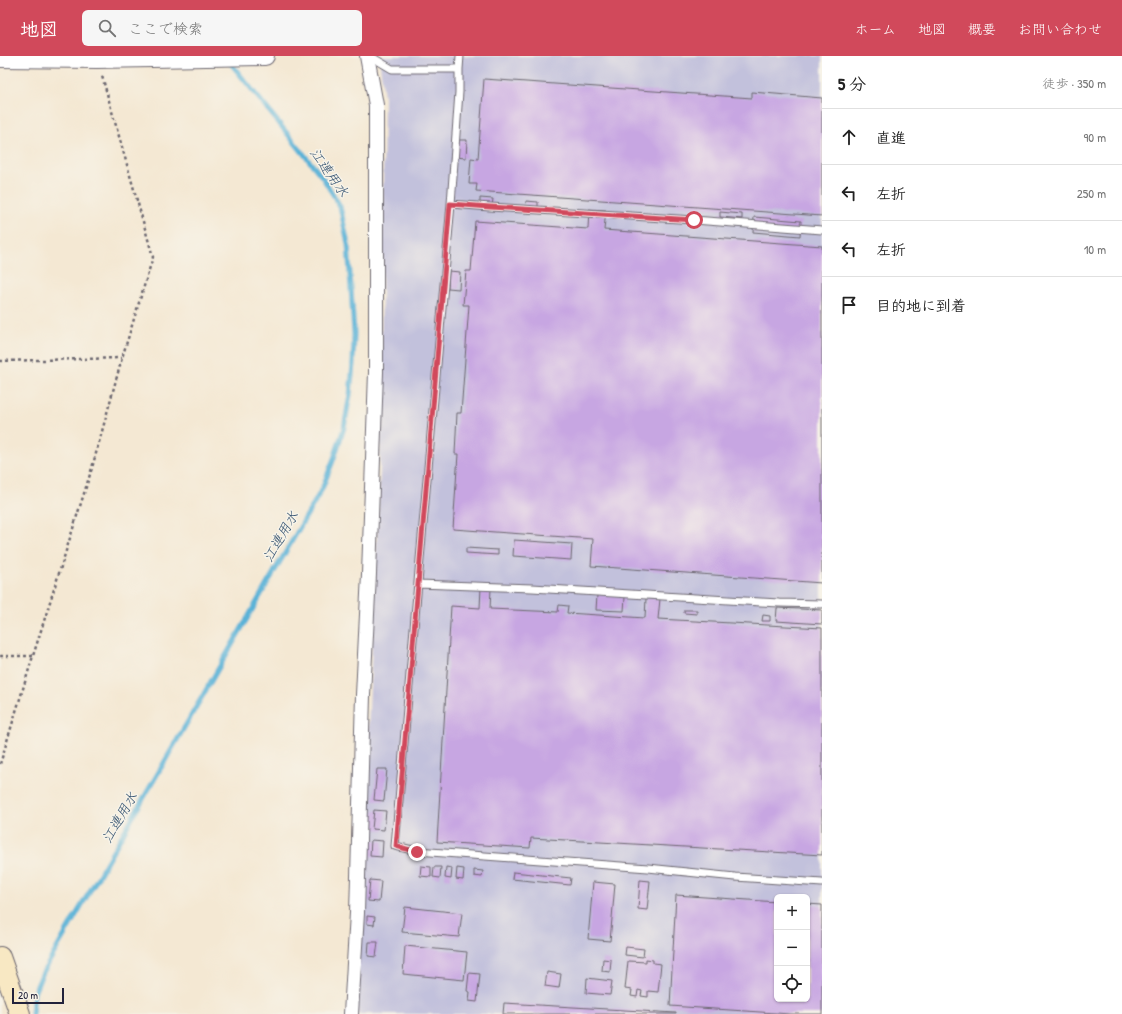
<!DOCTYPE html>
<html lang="ja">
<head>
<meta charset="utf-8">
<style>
  :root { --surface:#fff; --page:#f6f6f6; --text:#222; --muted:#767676; --line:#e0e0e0; --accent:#d1495b }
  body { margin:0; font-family:"Patrick Hand","Klee One",sans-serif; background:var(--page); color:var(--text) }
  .controls { position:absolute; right:12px; bottom:12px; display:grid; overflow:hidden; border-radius:6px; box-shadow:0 1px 3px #0004 }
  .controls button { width:36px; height:36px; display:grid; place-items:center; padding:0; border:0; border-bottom:1px solid var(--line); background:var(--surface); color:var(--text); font:20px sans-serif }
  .scale { position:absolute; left:12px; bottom:10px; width:52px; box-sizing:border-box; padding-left:4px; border:2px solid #22223b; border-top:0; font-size:11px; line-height:14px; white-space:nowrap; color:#22223b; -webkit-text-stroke:3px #f7f3e8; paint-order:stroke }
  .stop { position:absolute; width:12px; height:12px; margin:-9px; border:3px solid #d1495b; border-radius:50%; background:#fff }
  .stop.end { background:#d1495b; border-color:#fff; box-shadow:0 1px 4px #0008 }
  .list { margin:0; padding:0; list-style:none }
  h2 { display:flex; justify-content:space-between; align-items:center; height:52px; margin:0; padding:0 16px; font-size:17px }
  h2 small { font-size:13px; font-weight:400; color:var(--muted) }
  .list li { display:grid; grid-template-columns:26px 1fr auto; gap:12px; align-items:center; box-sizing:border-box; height:56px; padding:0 16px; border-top:1px solid var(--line) }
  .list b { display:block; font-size:15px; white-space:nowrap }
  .list em { font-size:13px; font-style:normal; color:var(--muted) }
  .icon { flex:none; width:22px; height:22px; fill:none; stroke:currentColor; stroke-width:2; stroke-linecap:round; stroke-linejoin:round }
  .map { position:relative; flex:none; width:822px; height:958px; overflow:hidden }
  header { display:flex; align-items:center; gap:24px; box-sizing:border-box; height:56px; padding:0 20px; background:var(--accent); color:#fff }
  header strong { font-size:19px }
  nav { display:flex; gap:22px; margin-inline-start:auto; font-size:14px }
  .search { width:280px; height:36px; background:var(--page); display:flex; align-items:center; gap:10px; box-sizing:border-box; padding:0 14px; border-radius:6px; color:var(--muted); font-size:15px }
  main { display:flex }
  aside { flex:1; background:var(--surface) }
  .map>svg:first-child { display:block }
</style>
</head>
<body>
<header>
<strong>地図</strong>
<div class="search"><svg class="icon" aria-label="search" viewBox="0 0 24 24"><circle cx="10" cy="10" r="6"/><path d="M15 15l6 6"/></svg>ここで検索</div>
<nav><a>ホーム</a><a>地図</a><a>概要</a><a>お問い合わせ</a></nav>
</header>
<main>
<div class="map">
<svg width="822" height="958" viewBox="0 0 822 958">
  <rect width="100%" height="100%" fill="#f7f3e8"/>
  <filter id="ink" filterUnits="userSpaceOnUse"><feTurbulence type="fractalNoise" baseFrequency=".025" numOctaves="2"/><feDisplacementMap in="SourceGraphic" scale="8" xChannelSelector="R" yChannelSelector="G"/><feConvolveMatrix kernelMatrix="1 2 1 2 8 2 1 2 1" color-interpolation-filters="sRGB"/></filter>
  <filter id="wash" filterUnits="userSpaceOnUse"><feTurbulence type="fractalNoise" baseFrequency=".012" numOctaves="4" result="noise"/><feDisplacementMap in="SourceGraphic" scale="16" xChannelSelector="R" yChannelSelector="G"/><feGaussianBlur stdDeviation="0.9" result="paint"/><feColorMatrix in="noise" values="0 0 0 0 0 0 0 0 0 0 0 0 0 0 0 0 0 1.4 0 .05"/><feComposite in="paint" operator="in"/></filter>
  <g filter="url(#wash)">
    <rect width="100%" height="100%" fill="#f4e8d3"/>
    <path fill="#c2c1dc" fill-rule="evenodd" d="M379,0H822V958H355L380,416L384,41ZM777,841H807V943H777Z"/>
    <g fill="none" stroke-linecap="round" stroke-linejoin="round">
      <path stroke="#5ab2d7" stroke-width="5" d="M32,958L34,937L42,918L322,433L334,402L344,372L350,339L353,308L354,277L348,188L340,150L323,122L229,5"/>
    </g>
    <g id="blocks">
      <path fill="#c7a6e2" d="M484,23L752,42V36L822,42V160L476,135L477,128H469L471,102L478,103Z
        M456,84H467L466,102L455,101Z
        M480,142L493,143L492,150H480Z
        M526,145L538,146V154L525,153Z
        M589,153L606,154L604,174L822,190V527L591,510L593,483L453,473L458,398H455L457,357H461L469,249H463L466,215H471L475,165L588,173Z
        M720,156L742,158V163L720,161Z
        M754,161L801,165L800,180L753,176Z
        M449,215L460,216L459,233L448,232Z
        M514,484L572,488L571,504L513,500Z
        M466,492L498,494V499L466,497Z
        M481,531L491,532L490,553L558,556L559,549L568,550L567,557L645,562L646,542L660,543L658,563L822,572V799L531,782L530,792L437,786L451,550L480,552Z
        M597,539L625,541L624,555L596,554Z
        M777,552L822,554V568L776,565Z
        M684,554H697V558L684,557Z
        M763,559L770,560V565H762Z
        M377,713H387L384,745L374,744Z
        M374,754L386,755L384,774L372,773Z
        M371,784L383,785L382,801L370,800Z
        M421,810L431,811V821L420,820Z
        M434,811H441L440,822L433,821Z
        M446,811L452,812L451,823L445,822Z
        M457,812L464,813L463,824L456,823Z
        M474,814L483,815L482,821L474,820Z
        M513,816L571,822L570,829L512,823Z
        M370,824L381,825L379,846L368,845Z
        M640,824L650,825L647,854L638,853Z
        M593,826L615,828L610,885L588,883Z
        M676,839L777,846V943H807V848L822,849V958H790L670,950Z
        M405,851L462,857L459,881L402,876Z
        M367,860L375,861L374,869L367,868Z
        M369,886H378L376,901L368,900Z
        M405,890L467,896L464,924L403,918Z
        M626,891L644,893L643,901L625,899Z
        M603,903L611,904L610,916L602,915Z
        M646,903L653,904V907L661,908L658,936L648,935V941L641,940L642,935L638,934L637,941L631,940L632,934L625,933L628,905L646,906Z
        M547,916L561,918L559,932L545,930Z
        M469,917L480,918L477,946L469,945L470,936L467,935Z
        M587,922L612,925L610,939L586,937Z
        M504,947L676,957V958H503Z"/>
    </g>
  </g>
  <g filter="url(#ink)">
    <use href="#blocks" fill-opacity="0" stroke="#6c6770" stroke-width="1"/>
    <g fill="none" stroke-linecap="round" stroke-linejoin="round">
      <defs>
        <path id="service" d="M370,0L392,13H459
          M460,0L459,13V36L451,148L395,790L417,795L648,812L735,821L822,827
          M451,148L490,151L694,164L822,174
          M418,528L532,532L779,547L822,548"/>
        <path id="minor" d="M351,958L357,857L363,639L369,518L376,316V49L367,0"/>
        <path id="tertiary" d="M0,2L97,3L265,0"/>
        <path id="secondary" d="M0,901L20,958"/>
      </defs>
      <use href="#service" stroke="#6c6770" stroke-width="9"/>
      <use href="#minor" stroke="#6c6770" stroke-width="16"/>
      <use href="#tertiary" stroke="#6c6770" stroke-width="20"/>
      <use href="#secondary" stroke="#6c6770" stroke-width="22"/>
      <path stroke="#6c6770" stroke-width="2.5" stroke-dasharray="3 3" stroke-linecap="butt" d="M0,305L122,302
        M0,600H33
        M0,708L33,600L92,412L122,302L153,201L102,20"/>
      <use href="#service" stroke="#fff" stroke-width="7"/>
      <use href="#minor" stroke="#fff" stroke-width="14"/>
      <use href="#tertiary" stroke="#fff" stroke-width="18"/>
      <use href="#secondary" stroke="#f8e8c3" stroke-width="20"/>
    </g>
  </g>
  <g fill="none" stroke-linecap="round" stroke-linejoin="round" filter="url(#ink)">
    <path stroke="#d1495b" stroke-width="5" d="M417,796L396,790L450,148L490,151L694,164"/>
  </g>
  <g text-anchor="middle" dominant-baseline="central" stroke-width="3" stroke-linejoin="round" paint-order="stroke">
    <g font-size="14" font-style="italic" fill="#365472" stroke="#f7f3e8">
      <text transform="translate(330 116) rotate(55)">江連用水</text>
      <text transform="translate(280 480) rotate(-60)">江連用水</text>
      <text transform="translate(119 761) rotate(-60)">江連用水</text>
    </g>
  </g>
</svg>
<div class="controls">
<button>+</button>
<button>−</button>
<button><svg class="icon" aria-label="locate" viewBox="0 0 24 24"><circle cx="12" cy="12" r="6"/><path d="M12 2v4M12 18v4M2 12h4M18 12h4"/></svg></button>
</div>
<div class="scale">20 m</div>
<div class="stop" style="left:694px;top:164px"></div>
<div class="stop end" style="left:417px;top:796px"></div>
</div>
<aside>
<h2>5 分<small>徒歩 · 350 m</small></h2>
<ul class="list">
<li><svg class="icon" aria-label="ahead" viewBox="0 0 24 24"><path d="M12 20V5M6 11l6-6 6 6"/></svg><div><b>直進</b></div><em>90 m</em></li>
<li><svg class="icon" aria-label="left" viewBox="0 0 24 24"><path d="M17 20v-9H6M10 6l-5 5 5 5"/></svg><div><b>左折</b></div><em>250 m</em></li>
<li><svg class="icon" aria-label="left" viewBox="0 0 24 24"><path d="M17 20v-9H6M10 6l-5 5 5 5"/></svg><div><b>左折</b></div><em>10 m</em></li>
<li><svg class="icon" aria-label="arrive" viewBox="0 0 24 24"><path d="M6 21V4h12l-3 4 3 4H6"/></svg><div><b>目的地に到着</b></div></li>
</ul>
</aside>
</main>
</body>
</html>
